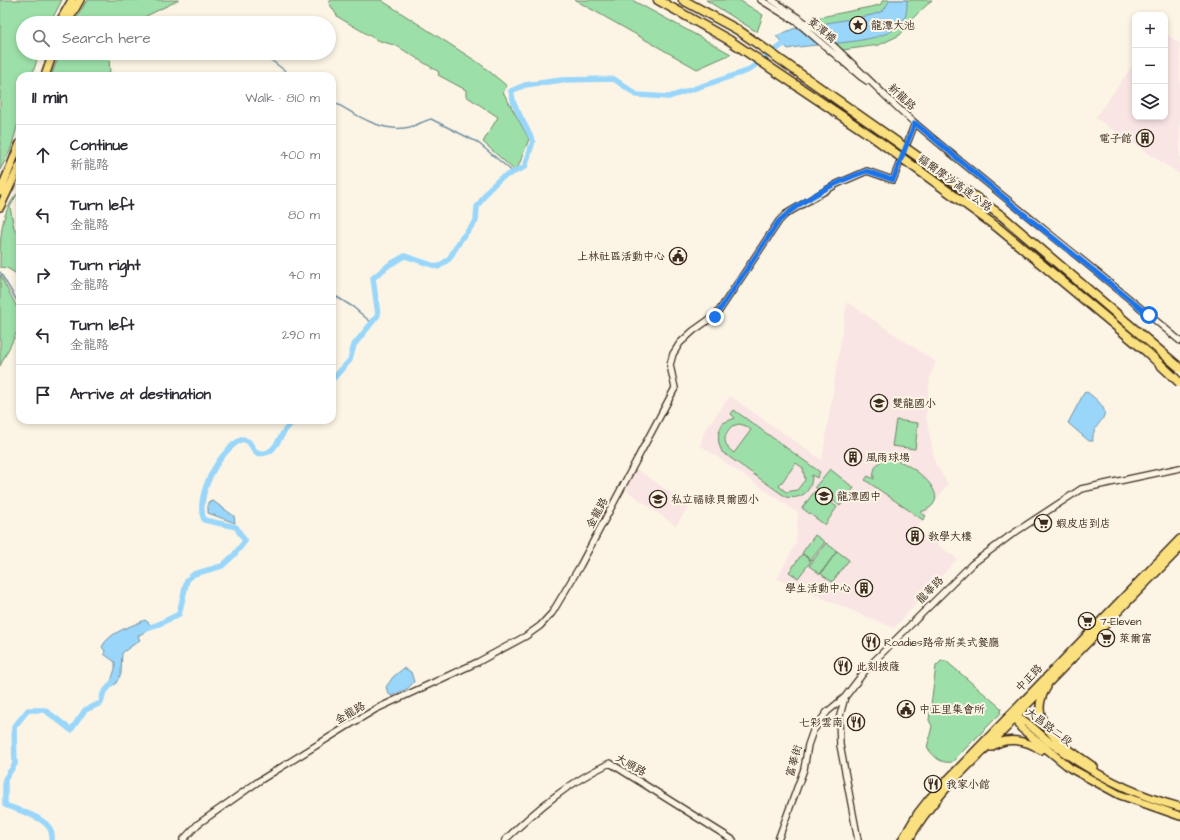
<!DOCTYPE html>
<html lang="en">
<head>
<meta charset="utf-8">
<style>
  :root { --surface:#fff; --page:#f7f7f7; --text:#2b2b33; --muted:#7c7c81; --line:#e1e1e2 }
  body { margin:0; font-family:"Architects Daughter","LXGW WenKai TC",sans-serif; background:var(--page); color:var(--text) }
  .controls { position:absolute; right:12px; top:12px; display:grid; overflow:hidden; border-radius:8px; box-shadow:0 2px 6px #0003 }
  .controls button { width:36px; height:36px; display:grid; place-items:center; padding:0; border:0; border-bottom:1px solid var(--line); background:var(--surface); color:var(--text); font:20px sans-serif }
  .stop { position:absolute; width:12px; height:12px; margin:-9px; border:3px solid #1a73e8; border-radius:50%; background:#fff }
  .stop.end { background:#1a73e8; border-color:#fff; box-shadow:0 1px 4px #0008 }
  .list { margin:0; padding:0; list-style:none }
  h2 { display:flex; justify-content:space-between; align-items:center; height:52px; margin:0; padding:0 16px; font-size:17px }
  h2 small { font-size:13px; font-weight:400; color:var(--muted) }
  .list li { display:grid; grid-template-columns:26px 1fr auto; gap:12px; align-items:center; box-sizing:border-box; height:60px; padding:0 16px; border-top:1px solid var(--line) }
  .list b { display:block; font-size:15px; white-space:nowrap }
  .list p { margin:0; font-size:13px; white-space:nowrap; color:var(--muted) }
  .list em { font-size:13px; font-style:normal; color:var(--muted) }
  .icon { flex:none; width:22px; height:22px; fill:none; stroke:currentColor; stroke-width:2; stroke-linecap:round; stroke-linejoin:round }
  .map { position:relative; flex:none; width:1180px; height:840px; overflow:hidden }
  .search { position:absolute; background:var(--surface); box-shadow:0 2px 6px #0003; left:16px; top:16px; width:320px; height:44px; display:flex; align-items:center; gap:10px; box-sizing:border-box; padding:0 14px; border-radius:22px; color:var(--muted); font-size:15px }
  .panel { position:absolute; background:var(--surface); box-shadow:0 2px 6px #0003; left:16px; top:72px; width:320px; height:352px; border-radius:12px }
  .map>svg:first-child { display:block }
</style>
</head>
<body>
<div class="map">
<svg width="1180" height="840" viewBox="0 0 1180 840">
  <rect width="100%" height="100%" fill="#fcf5e5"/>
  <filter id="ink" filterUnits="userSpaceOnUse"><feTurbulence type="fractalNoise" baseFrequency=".025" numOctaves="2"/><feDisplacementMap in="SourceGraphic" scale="8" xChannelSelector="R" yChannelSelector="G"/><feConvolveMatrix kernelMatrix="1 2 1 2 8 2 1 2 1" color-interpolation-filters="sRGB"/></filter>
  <g filter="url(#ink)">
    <path fill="#f9e5e4" d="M1165,33L1180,44V174L1095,118L1135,62V117H1165Z
      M847,302L936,362L930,377L926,416L935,463L948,484L916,529L957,559L894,628L777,579L796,543L798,513L700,445L705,430L730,396L822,460Z
      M637,469L689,506L676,526L627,491V487Z"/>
    <path fill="#9ddfa9" stroke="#6c8464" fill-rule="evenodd" d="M0,0H62L50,23H23V53H39L32,76H20V117L10,151L0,170Z
      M87,0H179L132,23H74Z
      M330,0H381L479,63L507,86L503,92L529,139L518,167L514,170L483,142L498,117L466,96V90L438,75L439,72L397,46L377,40L338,17L329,3Z
      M575,0H632L731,54L697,69Z
      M706,0H739L763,15L757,32Z
      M883,0H932L913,18L900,35L879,45L843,50L811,19L880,5Z
      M60,53H109L110,76H51Z
      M17,194L10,207L14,228L20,235V276L7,268L0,267C0,240 0,213 17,194Z
      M0,275L20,313V326L0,366Z
      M734,410L820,472L817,478L812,475C812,491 802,500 786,497L722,452C717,441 717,434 723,423L735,418L731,414ZM739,424L746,426L751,430L734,453C723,445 722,436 732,426ZM796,463L803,468L805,480L797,490L786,492L779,486Z
      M896,420L918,423L915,449L892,446Z
      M888,458C908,459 962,500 920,512L926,516L923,520L865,480L868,476L874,479C872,468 878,461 888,458Z
      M830,469L854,488L840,506L815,487Z
      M815,491L837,507L825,525L802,508Z
      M815,535L825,542L811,560L802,553Z
      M826,543L837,551L820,574L809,566Z
      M837,551L849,560L832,582L821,574Z
      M802,554L811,561L798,578L789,572Z
      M941,661H946L1001,708L1000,714L952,762C940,764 935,757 927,748L932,726L929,720L936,666Z"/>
    <path fill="#99d6fa" stroke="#7391a2" d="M890,0H907C907,7 907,16 903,21C888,46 815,42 788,49L776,36L793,29L872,15L883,11Z
      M1087,392C1124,419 1090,419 1093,441H1089L1068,423L1084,393Z
      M213,501L234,516L235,523L208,513V502Z
      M145,620L149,623L151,628L138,636L140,640L122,653L121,674L115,685L111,681L115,669V662L104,654L105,651L102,647C109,632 130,627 145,620Z
      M404,668L411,672L414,682L407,689L391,696L388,693L386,687L393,677Z"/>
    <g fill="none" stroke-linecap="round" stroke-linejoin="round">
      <path stroke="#7391a2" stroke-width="1.5" d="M263,54L292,76
        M332,101C355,114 382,134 410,127C417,125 424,121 431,119L477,142L513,172
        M0,272L20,306
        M332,294L353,307L372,323"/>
      <path stroke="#99d6fa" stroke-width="5.5" d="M332,380L350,360L354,345L378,315L373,278L389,265L405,256L438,267L449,259L461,239L476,221L477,207L489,189L501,178L525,167L533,141L514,104L511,91L525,85L562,80L614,79L637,95L669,97L747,71L789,40
        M144,629L159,624L179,614L187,580L194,574L222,566L234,555L245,541L236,527L204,520C194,497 220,448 243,439L249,442L256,453C272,456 275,446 282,435C285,429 290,425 294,420
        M51,840C58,820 20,811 5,805V779L15,764L14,727L28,710H45L71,730L85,710L101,703L103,694L116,678"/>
      <defs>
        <path id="minor" d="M761,0L798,23L861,77L867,81
          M772,0C795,15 819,31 839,51C865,75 889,101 916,124C1003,198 1093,267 1180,341
          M183,840L198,824L259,781L346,727L376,709L478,662L526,636L540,626L552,613L580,566L675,388L670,365L673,354L680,343L693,331L717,314L779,221L786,214L837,184L867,171L893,180L915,123
          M505,840C538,808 568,783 610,763L733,840
          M778,840L804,769L808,745L813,731L827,712L845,697
          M858,840L840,745L839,719L845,697L868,667L972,564L1011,535L1081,489L1180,468"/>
        <path id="major" d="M59,23L72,0
          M67,23L80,0
          M45,76L53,53
          M0,192L20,143
          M0,207L20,165
          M1047,687C1022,724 1069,749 1094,767
          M1016,716L1021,728L1070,768L1120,795L1180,816
          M1016,716C1030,723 1040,735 1052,744C1090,772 1134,795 1180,807
          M991,747C1006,736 1026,740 1041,750
          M902,840L918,813L929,799L1180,539
          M909,840C930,798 976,759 1009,725L1016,716L1180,548"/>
        <path id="highway" d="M658,0L729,40
          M683,0L738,30"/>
      </defs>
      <use href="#minor" stroke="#3b2a1e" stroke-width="8"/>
      <use href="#major" stroke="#3b2a1e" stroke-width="10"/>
      <use href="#highway" stroke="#3b2a1e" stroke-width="11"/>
      <use href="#minor" stroke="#fcf5e5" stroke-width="5.5"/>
      <use href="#major" stroke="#fbe080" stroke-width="7"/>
      <use href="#highway" stroke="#fbe080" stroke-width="8"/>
      <defs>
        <path id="highway-bridge" d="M738,30L1002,216L1180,368
          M729,40L873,137L997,227L1147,352L1180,383"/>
      </defs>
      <use href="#highway-bridge" stroke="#3b2a1e" stroke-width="11" stroke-linecap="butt"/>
      <use href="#highway-bridge" stroke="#fbe080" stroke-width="8"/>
    </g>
  </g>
  <g fill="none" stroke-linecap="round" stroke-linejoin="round" filter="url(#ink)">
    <path stroke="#1a73e8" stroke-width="5" d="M715,317L779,221C801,200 838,181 867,171L893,180L915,123L1025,215L1149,315"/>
  </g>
  <defs>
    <symbol id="sight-ring" viewBox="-11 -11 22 22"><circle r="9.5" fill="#fcf5e5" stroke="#3b2a1e" stroke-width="1.5"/><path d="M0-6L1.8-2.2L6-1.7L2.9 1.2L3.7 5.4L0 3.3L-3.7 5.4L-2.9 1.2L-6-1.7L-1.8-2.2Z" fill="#3b2a1e"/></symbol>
    <symbol id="building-ring" viewBox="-11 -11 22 22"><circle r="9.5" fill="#fcf5e5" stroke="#3b2a1e" stroke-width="1.5"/><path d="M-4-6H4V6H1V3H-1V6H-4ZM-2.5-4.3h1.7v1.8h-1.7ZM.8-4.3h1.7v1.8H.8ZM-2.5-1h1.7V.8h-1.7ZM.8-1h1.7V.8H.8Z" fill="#3b2a1e"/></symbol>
    <symbol id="civic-ring" viewBox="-11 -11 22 22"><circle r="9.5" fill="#fcf5e5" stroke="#3b2a1e" stroke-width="1.5"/><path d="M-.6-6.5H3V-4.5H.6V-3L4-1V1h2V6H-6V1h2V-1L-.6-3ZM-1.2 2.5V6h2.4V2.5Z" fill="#3b2a1e"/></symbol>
    <symbol id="school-ring" viewBox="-11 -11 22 22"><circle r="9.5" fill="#fcf5e5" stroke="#3b2a1e" stroke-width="1.5"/><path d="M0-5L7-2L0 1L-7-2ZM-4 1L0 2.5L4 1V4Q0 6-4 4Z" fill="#3b2a1e"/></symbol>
    <symbol id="supermarket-ring" viewBox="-11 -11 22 22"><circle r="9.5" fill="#fcf5e5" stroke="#3b2a1e" stroke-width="1.5"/><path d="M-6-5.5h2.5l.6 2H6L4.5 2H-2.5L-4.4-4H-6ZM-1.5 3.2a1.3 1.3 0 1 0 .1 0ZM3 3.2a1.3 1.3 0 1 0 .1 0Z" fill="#3b2a1e"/></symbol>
    <symbol id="restaurant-ring" viewBox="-11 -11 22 22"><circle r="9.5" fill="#fcf5e5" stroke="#3b2a1e" stroke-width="1.5"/><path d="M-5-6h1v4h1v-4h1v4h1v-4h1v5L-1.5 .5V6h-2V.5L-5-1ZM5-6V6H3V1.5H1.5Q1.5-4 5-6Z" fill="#3b2a1e"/></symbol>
  </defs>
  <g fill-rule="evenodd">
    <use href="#sight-ring" x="848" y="15" width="20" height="20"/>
    <use href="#building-ring" x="1135" y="128" width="20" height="20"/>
    <use href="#civic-ring" x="668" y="246" width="20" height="20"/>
    <use href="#school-ring" x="869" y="393" width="20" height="20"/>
    <use href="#building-ring" x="843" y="447" width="20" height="20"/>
    <use href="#school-ring" x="814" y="486" width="20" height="20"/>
    <use href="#school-ring" x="648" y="489" width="20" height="20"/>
    <use href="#supermarket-ring" x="1033" y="513" width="20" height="20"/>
    <use href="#building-ring" x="905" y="526" width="20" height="20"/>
    <use href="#building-ring" x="854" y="578" width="20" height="20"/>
    <use href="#supermarket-ring" x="1077" y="611" width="20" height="20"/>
    <use href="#supermarket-ring" x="1096" y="628" width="20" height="20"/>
    <use href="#restaurant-ring" x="861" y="632" width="20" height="20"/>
    <use href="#restaurant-ring" x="833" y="656" width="20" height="20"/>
    <use href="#civic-ring" x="896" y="699" width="20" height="20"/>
    <use href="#restaurant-ring" x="846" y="712" width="20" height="20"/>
    <use href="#restaurant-ring" x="923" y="774" width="20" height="20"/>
  </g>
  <g text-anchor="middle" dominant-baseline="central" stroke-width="4" stroke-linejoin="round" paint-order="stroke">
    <g font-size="11" fill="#3b2a1e" stroke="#fcf5e5" text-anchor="start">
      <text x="871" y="25">龍潭大池</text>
      <text x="1132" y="138" text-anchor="end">電子館</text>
      <text x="665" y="256" text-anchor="end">上林社區活動中心</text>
      <text x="892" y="403">雙龍國小</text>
      <text x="866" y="457">風雨球場</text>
      <text x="837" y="496">龍潭國中</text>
      <text x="671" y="499">私立福祿貝爾國小</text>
      <text x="1056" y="523">蝦皮店到店</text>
      <text x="928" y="536">教學大樓</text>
      <text x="851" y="588" text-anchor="end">學生活動中心</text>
      <text x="1100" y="621">7-Eleven</text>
      <text x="1119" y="638">萊爾富</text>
      <text x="884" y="642">Roadies路帝斯美式餐廳</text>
      <text x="856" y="666">此刻披薩</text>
      <text x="919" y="709">中正里集會所</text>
      <text x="843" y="722" text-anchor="end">七彩雲南</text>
      <text x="946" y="784">我家小館</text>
    </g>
    <g font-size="11" fill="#3b2a1e" stroke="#fcf5e5">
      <text transform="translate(822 30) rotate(39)">菱潭橋</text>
      <text transform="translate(902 97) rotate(43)">新龍路</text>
      <text transform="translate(955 183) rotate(36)">福爾摩沙高速公路</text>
      <text transform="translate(597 513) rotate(-62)">金龍路</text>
      <text transform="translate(930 590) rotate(-45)">龍華路</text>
      <text transform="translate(1029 678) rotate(-46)">中正路</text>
      <text transform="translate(350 713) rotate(-30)">金龍路</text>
      <text transform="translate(1049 727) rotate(37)">大昌路二段</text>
      <text transform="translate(794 761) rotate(-75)">富華街</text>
      <text transform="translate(631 765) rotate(29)">大順路</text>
    </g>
  </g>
</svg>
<div class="controls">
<button>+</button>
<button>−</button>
<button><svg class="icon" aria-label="layers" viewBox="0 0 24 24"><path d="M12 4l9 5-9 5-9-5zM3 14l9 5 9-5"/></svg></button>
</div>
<div class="stop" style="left:1149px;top:315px"></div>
<div class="stop end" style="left:715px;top:317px"></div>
<div class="search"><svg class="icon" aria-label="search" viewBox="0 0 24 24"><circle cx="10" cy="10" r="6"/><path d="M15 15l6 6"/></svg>Search here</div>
<section class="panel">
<h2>11 min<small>Walk · 810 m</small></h2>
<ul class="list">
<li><svg class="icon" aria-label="ahead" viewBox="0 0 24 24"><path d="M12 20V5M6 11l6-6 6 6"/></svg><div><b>Continue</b><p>新龍路</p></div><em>400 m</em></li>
<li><svg class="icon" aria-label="left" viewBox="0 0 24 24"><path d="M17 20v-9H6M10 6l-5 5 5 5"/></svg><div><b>Turn left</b><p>金龍路</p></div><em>80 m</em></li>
<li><svg class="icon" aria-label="right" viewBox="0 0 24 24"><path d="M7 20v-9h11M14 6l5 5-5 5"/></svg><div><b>Turn right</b><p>金龍路</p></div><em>40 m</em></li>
<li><svg class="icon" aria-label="left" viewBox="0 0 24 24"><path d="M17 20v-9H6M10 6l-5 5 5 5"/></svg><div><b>Turn left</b><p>金龍路</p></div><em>290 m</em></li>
<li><svg class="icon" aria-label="arrive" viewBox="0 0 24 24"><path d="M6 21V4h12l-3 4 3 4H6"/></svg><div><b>Arrive at destination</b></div></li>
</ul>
</section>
</div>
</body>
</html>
